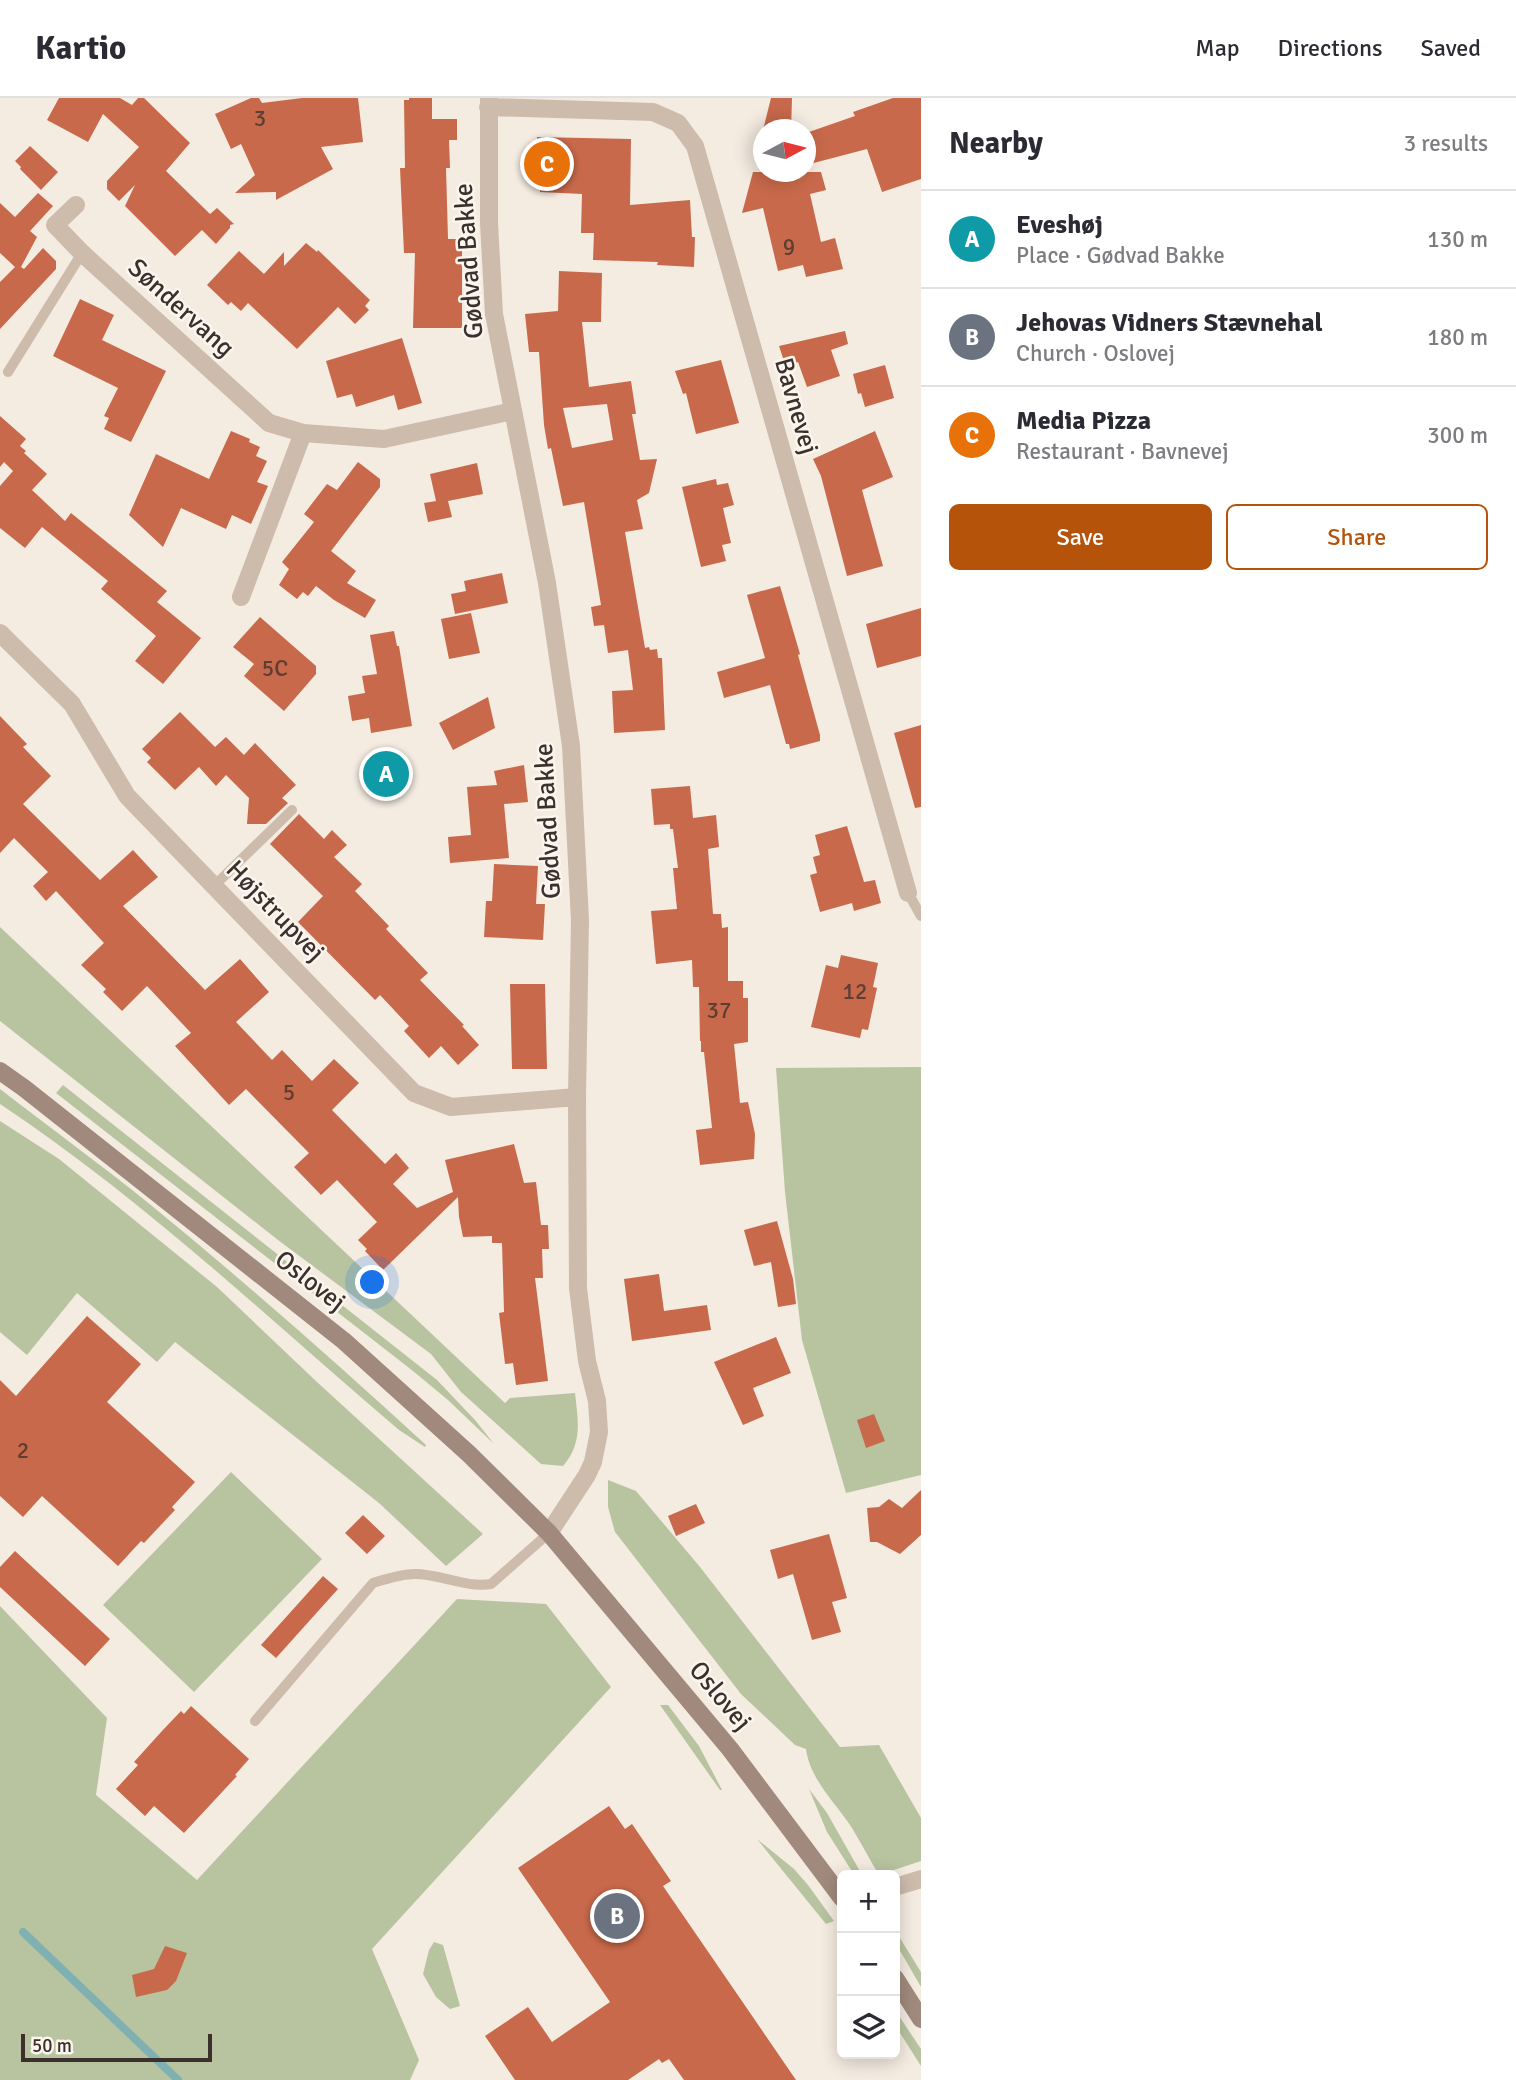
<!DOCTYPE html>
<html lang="en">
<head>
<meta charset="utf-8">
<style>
  :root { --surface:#fff; --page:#f2f2f3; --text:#2b2b33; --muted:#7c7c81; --line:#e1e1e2; --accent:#b45309 }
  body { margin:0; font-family:Signika,sans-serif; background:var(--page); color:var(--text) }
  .controls { position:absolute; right:21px; bottom:21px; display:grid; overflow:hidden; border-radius:10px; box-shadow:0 4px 18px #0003 }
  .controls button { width:63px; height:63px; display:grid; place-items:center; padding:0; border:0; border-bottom:2px solid var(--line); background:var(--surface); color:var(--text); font:35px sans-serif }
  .compass { position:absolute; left:753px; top:21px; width:63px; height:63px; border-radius:50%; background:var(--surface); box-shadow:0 4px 18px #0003; rotate:83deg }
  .scale { position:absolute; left:21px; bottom:18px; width:191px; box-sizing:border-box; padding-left:7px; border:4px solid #3b302b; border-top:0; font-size:19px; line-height:24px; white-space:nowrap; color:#3b302b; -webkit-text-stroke:5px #fbf5ee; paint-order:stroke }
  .you { position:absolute; left:373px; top:1185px; width:24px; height:24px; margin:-18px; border:5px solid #fff; border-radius:50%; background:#1a73e8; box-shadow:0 0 0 10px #1a73e833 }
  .badge { display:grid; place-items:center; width:46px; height:46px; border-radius:50%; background:var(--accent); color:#fff; font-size:23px; font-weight:700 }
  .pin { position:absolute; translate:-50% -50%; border:4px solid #fff; box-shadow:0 2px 7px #0006 }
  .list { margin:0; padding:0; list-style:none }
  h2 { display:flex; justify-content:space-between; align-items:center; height:91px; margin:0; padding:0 28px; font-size:30px }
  h2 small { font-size:23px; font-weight:400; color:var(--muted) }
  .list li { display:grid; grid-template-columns:46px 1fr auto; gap:21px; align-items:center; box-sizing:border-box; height:98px; padding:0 28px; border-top:2px solid var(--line) }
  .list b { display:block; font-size:26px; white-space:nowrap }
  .list p { margin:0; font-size:23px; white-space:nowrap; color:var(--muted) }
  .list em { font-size:23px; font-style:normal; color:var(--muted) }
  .actions { display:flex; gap:14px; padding:21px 28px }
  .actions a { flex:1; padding:16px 0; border:2px solid var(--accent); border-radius:10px; text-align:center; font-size:24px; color:var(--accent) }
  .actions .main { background:var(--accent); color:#fff }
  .icon { flex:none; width:38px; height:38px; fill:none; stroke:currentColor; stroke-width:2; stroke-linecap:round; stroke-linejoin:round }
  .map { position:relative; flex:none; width:921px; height:1982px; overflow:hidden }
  header { display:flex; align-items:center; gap:42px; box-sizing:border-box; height:98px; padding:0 35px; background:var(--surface); border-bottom:2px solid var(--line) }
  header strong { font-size:33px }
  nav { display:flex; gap:38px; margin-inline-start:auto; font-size:24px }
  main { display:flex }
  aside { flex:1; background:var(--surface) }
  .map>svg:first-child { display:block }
</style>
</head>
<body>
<header>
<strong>Kartio</strong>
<nav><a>Map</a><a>Directions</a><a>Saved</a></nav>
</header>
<main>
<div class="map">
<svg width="921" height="1982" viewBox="0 0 921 1982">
  <rect width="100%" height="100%" fill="#f4ebe1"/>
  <path fill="#b8c4a0" d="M0,829L505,1305L510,1300L575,1295C578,1323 583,1345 563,1368L541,1366L461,1294L431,1256L278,1142L0,923Z
    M921,969V1377L846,1395L802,1242L785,1094L776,970Z
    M63,987L437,1282L475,1322L494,1346L448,1302L413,1273L56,995Z
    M0,991C50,1030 103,1068 152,1108C246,1185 337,1265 426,1347L425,1349L399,1332C269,1221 143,1101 0,1006Z
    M0,1023L59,1061L217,1189L317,1284L483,1436L446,1468L379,1405L175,1244L157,1264L77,1195L27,1257L0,1234Z
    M231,1374L322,1461L194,1594L103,1507Z
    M608,1382L636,1393L700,1469L840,1649L879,1647L921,1720V1763L879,1777C870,1762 861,1745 852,1730C836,1705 810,1682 806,1651L795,1647L741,1596L615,1434L608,1409Z
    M457,1501L546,1506L611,1589L372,1851L419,1962L410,1982H0V1508L107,1620L96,1697L197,1782Z
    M660,1607H668L699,1648L722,1692H720Z
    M809,1691L827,1715L861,1775H853L827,1734Z
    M757,1741L794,1771L808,1787L834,1823L826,1826Z
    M895,1832L921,1874V1889L895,1844Z
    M434,1844L443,1847L460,1908L450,1911L436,1899L423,1876L429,1852Z
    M895,1912L921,1951V1968L895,1927Z"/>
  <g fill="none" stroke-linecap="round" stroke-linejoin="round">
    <path stroke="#7fb0b2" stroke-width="8" d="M23,1834L178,1982"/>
  </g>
  <path fill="#c8694b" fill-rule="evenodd" d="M59,0H120L132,7L138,0H144L190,45L166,73L210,116L217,110L234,126L230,127V130L216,146L202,132L175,158L125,108L135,87L119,103L107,91V83L139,49L103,16L88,44L47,22Z
    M251,0H259L262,5L302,0H358L363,44L321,49L333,71L276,102V94L235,95L255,77L241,46L231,51L215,16Z
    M409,0H432V21H457V42H449L450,70H446L448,141H462V230H413L415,155H404L400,70H405L404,2H409Z
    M771,0H792L791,32H763Z
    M893,0H921V81L882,94L867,51L806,67V35L855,18L853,14Z
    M537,39L631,41L630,107L690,102L692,139H695L694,169L657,167L658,164L593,162L594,135H581L582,96L540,94V83H536Z
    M30,48L58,74L41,92L20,71L21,69L15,63Z
    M753,74H821L826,92L810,96L821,144L835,140L843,171L806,179L803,167L778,173L763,110L742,115Z
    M38,95L53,108L30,133L37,139L21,169L24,171L43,150L56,163V171L0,231V184L15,169L0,155V105L15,119Z
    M306,145L317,154L318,152L370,202L365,208L369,212L355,226L338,209L297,251L248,205L241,213L231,204L228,207L207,187L239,153L264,176L284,154V168Z
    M559,173L602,175L601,224H582L589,289L631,283L636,316H632L640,362L657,361L649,395L637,402L643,431L625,434L645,550L649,549L650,552L657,551L658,560H662L665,632L614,635L612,593L633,592L628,552L608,555L604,527L594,528L591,509L601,507L584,404L563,408L551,350L548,351L544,327L539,254H529L525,216L558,213ZM607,306L613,342L572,350L563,310Z
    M80,201L114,217L102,242L166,273L131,344L104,331L109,320L104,318L118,290L53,258Z
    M845,233L848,246L831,252L840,278L807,289L798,264L786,269L779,248Z
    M402,240L422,305L398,312L394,297L356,309L352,296L337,300L326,263Z
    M721,262L739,325L696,336L686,295L683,296L675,273Z
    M885,267L894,300L865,309L861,295L858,296L853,276Z
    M0,318L26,341L20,348L26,353L24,355L47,376L32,392L65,423L71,415L167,493L157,504L201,540L163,586L135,563L156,538L101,491L108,483L42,429L25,450L0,430V388L13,373L4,364L0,369Z
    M231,333L250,341L249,344L260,349L256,358L267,363L257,384L268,388L251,426L232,417L226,431L181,410L163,449L129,417L156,356L209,381Z
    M875,333L893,379L862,392L883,468L847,478L821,378L813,361Z
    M358,364L380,381V389L331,453L356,473L347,485L376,502L365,520L334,502L316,488L308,498L303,494L297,501L279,487L289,471L282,464L314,424L304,416L327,386L337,392Z
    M477,365L483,396L448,403L452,419L428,424L424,405L436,403L430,376Z
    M716,381L717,387L728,385L734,407L723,410L731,445L722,447L726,463L701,469L682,389Z
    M502,475L508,505L455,516L451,496L466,493L464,483Z
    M780,488L800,556L798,557L820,637V643L790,651L789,646H786L770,587L724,600L717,574L765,560L747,497Z
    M921,510V558L877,570L866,526Z
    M471,515L480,555L449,561L441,521Z
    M260,519L316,568V576L284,613L244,578L254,566L233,549Z
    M394,533L397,548H399L412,628L371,635L369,620L352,623L348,598L365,595L362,578L377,576L370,537Z
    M488,599L495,630L453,652L439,625Z
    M180,614L215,649L226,639L244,657L255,645L296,687L282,700L288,705L266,726H247L249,700L226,677L216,688L199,669L175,692L147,664L151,660L142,651Z
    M0,618L27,646L23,649L51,678L23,706L100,782L133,752L158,779L123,808L205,892L240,861L269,894L236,924L272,962L282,952L312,983L334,961L359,985L332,1012L385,1066L396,1055L409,1070L393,1086L417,1110L453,1094L445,1062L514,1046L524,1085L536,1084L541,1127H548L549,1151H542L543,1180H535L548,1283L516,1287L513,1265L505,1266L499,1215L504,1214L502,1145H492V1138L463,1139L459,1119L458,1099L383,1172L365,1153L367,1151L358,1142L377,1124L337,1082L321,1097L294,1069L309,1055L246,991L229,1007L175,948L191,935L147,888L122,913L103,894L106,891L81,867L104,845L56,793L46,803L33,788L48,774L14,740L0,755Z
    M921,627V709L915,710L894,635Z
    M524,667L528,704L504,706L509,760L450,765L448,739L471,737L467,689L497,687L494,673Z
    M690,688L693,720L716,717L719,749L708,751L713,816H721L722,830L728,829V883H743V900H748V944L734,946L740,1005L748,1004L755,1036L754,1061L700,1067L696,1032L712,1030L704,954H701V943H700L699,889H693L692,862L656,866L651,813L677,811L673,770H678L673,731H670V726L654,727L651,691Z
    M299,716L324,741L332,732L347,747L334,759L362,786L355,793L389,828L386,831L428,875L420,882L464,927L462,928L479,947L458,967L441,948L429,960L404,933L409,928L380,897L375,902L298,824L323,798L270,746Z
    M847,728L864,784L875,782L881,805L854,813L852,805L820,814L810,777L817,775L813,759L820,757L815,737Z
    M494,766L538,768L536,806H545L543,842L484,839L486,803H492Z
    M841,857L878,865L873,889L877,890L868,932L862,931L860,940L811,929L826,867L838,870Z
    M510,886H545L547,971H512Z
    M777,1123L793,1181L796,1206L778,1209L771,1164L754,1168L744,1132Z
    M659,1176L664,1213L707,1207L711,1232L632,1243L624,1181Z
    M87,1218L141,1266L107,1304L195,1384L172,1409L175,1412L144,1445L141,1443L118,1468L42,1398L23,1419L0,1398V1282L16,1298Z
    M776,1239L791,1275L753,1290L764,1318L743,1327L714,1264Z
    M874,1316L885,1343L866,1350L857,1322Z
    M921,1392V1437L900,1456L877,1444H870L867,1410L879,1409L889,1401L902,1410Z
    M696,1406L705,1425L676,1438L668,1418Z
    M363,1417L385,1438L367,1456L345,1435Z
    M829,1436L847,1500L832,1504L841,1534L812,1542L793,1476L778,1481L770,1452Z
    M15,1453L110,1541L85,1568L0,1489V1469Z
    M323,1478L338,1491L276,1560L261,1547Z
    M191,1608L249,1661L235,1677L237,1678L184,1735L154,1708L145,1718L116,1691L138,1667L134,1664L162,1633L181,1613L184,1616Z
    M609,1708L625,1731L632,1726L671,1783L663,1788L796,1982H684L669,1961L662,1965L659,1961L628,1982H515L485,1938L528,1909L552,1944L610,1904L518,1770Z
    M165,1848L187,1855L176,1883L167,1892L136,1899L132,1877L154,1871Z"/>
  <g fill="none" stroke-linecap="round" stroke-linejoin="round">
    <path stroke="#cdbbac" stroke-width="10" d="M8,274L82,155
      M214,788L292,712
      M908,795L921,818
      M255,1623L373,1485C386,1481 401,1476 415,1476C441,1476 465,1490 491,1486L549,1435"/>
    <path stroke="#cdbbac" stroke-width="18" d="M489,0V125L494,216L547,485L571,648L580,822L577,999L578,1190L587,1263L597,1303L599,1334L593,1364L587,1377L549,1435
      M488,9L653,14L678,25L695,48L908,795
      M76,107L55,127L82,155L269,325L303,335L384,341L513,313
      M241,499L303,335
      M0,535L72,606L127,698L414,995L451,1009L577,999
      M895,1789L921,1781"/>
    <path stroke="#a18a7d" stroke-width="18" d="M0,973L24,990L344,1243L469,1356L549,1435L730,1651L842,1800
      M895,1880L921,1921"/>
  </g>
  <g text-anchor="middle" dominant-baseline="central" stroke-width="5" stroke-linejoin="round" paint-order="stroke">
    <g font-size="23" fill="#5e3e33">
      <text x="260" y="20">3</text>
      <text x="789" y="149">9</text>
      <text x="275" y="570">5C</text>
      <text x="855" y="893">12</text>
      <text x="719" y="912">37</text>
      <text x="289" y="994">5</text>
      <text x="23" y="1352">2</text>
    </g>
    <g font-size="26" fill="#3b302b" stroke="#fbf5ee">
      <text transform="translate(469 163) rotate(-94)">Gødvad Bakke</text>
      <text transform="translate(181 210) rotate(42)">Søndervang</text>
      <text transform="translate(796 308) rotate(74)">Bavnevej</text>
      <text transform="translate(548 723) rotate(-93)">Gødvad Bakke</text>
      <text transform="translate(275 813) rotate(46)">Højstrupvej</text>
      <text transform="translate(310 1183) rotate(38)">Oslovej</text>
      <text transform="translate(720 1598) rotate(50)">Oslovej</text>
    </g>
  </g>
</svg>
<div class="controls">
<button>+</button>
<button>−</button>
<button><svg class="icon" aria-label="layers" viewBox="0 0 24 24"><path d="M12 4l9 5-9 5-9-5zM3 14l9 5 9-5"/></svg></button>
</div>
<svg class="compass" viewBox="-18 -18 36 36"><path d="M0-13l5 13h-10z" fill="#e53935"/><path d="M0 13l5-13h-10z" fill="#7c7c81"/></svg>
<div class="scale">50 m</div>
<div class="you"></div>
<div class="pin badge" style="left:386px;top:676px;background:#0f9aa8">A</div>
<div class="pin badge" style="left:617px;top:1818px;background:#6b7280">B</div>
<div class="pin badge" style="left:547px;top:66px;background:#e8710a">C</div>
</div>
<aside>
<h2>Nearby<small>3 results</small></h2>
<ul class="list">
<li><span class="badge" style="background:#0f9aa8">A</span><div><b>Eveshøj</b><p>Place · Gødvad Bakke</p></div><em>130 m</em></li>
<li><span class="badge" style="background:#6b7280">B</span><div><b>Jehovas Vidners Stævnehal</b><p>Church · Oslovej</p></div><em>180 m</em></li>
<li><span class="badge" style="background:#e8710a">C</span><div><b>Media Pizza</b><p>Restaurant · Bavnevej</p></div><em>300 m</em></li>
</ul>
<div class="actions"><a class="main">Save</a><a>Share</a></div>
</aside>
</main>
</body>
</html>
